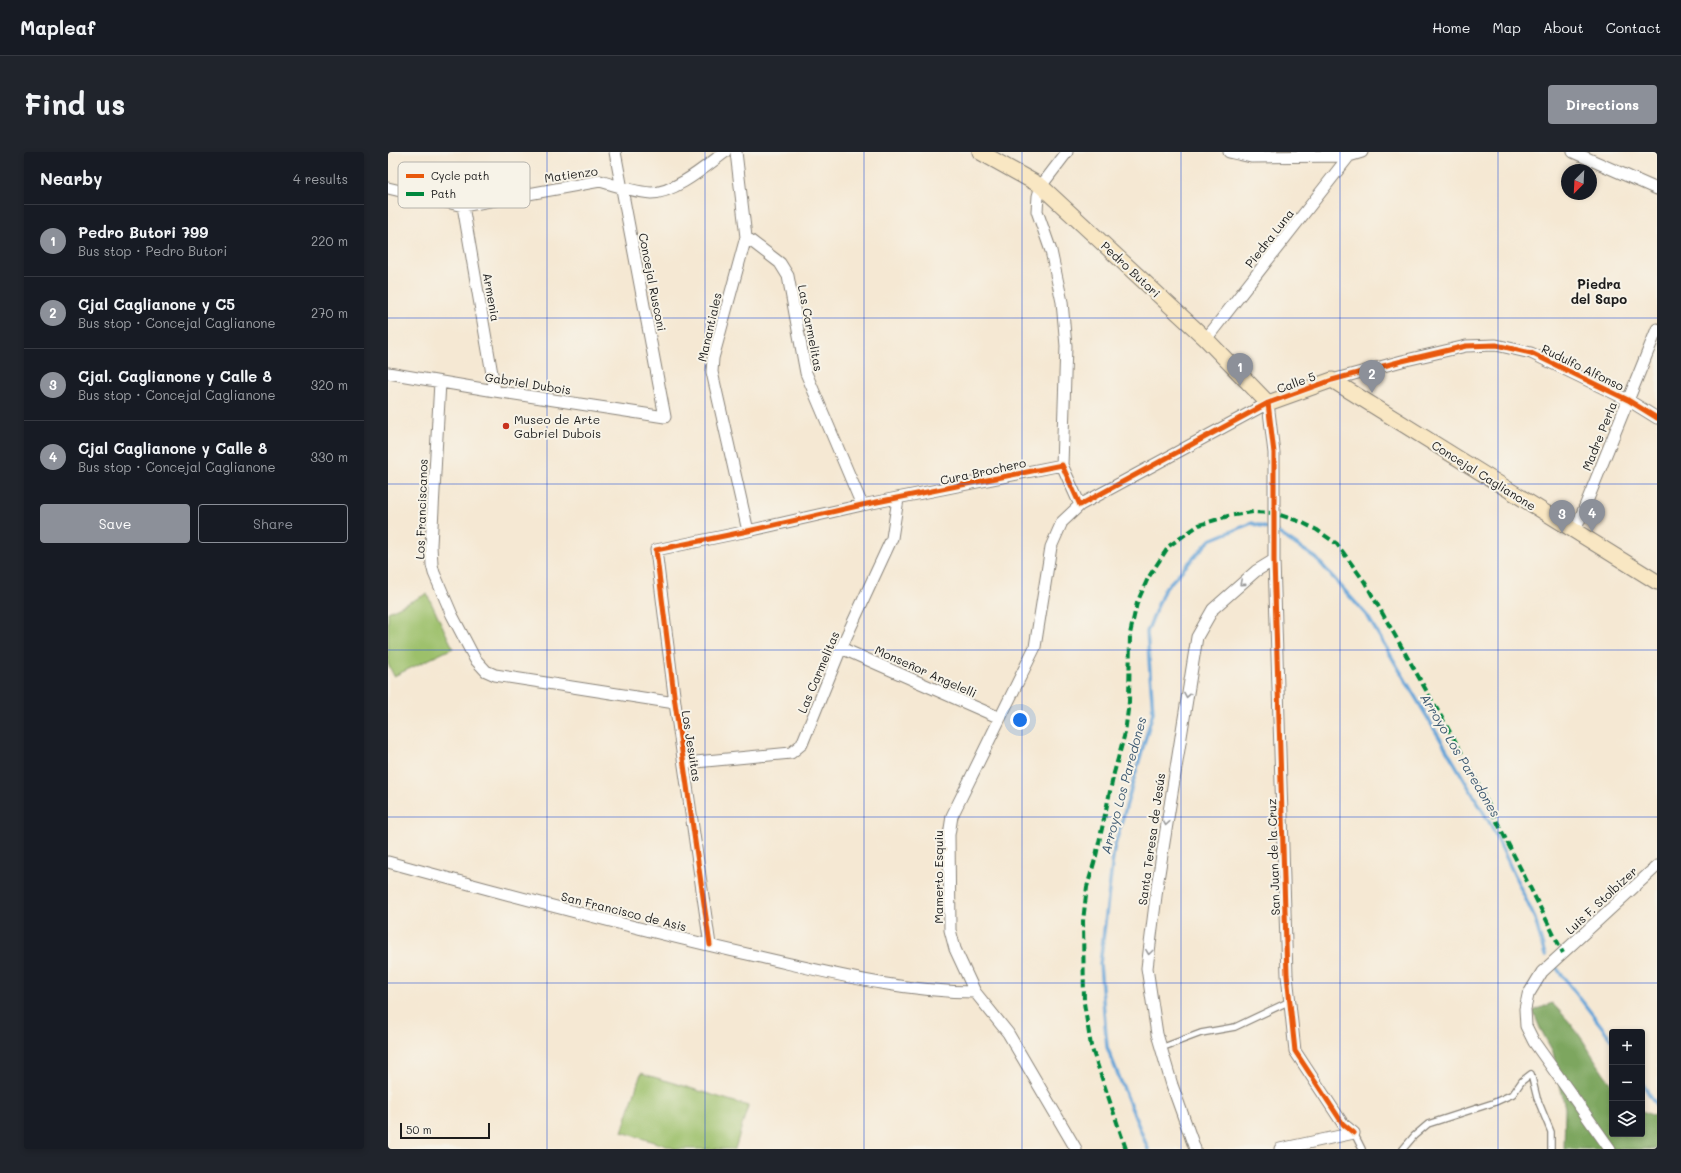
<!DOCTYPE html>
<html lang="en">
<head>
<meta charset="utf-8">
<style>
  :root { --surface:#171b24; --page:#20242c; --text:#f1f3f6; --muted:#9ea1a6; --line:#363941; --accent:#8c9099 }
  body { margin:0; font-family:Mali,sans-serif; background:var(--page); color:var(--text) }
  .controls { position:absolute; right:12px; bottom:12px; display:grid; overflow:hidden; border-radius:4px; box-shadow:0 2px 6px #0003 }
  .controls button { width:36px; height:36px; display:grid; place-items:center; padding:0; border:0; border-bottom:1px solid var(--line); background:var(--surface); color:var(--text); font:20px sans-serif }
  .compass { position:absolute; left:1173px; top:12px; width:36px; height:36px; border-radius:50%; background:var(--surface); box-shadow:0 2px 6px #0003; rotate:204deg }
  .scale { position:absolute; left:12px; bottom:10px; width:90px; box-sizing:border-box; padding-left:4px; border:2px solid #1c1c1c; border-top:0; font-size:11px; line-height:14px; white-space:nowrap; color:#1c1c1c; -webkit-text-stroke:3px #f7f3e8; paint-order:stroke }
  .you { position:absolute; left:632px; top:568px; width:14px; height:14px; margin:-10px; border:3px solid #fff; border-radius:50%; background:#1a73e8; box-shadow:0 0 0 6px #1a73e833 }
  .badge { display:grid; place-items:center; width:26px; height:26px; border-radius:50%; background:var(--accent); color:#fff; font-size:13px; font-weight:700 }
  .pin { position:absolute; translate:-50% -33px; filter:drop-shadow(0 1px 2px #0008) }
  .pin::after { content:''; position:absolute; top:21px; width:14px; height:12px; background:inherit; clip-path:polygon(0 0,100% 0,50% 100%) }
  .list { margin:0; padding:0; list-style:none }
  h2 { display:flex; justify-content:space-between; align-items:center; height:52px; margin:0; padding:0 16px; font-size:17px }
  h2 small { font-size:13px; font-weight:400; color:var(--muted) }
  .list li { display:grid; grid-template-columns:26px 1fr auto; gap:12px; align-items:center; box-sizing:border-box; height:72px; padding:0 16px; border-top:1px solid var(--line) }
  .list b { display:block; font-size:15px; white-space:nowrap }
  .list p { margin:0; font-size:13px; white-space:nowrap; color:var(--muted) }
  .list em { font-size:13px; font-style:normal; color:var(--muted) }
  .actions { display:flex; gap:8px; padding:12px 16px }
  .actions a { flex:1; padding:9px 0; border:1px solid var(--accent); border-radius:4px; text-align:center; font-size:14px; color:var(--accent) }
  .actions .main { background:var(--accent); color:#fff }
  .icon { flex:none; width:22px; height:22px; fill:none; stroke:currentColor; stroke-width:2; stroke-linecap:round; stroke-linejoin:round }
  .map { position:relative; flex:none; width:1269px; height:997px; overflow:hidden; border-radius:4px }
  header { display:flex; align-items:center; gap:24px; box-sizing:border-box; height:56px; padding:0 20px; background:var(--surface); border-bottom:1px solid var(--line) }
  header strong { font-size:19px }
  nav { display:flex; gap:22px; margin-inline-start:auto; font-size:14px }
  .intro { display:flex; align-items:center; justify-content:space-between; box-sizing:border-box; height:96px; padding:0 24px }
  h1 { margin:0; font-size:28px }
  .button { padding:10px 18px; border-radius:4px; background:var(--accent); color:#fff; font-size:14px; font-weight:700 }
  main { display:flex; gap:24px; padding:0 24px }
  aside { flex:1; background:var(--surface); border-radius:4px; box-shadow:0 2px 6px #0003 }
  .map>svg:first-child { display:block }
</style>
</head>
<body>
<header>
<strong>Mapleaf</strong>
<nav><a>Home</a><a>Map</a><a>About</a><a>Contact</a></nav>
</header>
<div class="intro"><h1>Find us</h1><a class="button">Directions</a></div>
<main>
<aside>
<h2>Nearby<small>4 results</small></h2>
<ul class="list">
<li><span class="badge">1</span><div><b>Pedro Butori 799</b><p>Bus stop · Pedro Butori</p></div><em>220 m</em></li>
<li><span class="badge">2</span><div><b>Cjal Caglianone y C5</b><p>Bus stop · Concejal Caglianone</p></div><em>270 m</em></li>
<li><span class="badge">3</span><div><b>Cjal. Caglianone y Calle 8</b><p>Bus stop · Concejal Caglianone</p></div><em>320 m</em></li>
<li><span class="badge">4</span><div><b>Cjal Caglianone y Calle 8</b><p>Bus stop · Concejal Caglianone</p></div><em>330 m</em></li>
</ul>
<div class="actions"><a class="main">Save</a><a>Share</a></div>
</aside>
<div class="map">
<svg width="1269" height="997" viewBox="0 0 1269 997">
  <rect width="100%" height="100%" fill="#f7f3e8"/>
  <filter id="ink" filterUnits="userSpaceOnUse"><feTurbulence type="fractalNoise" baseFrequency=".025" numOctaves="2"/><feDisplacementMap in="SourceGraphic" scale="8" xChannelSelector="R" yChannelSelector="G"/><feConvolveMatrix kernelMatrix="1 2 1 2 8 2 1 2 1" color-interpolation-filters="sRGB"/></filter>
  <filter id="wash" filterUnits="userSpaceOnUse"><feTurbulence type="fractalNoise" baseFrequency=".012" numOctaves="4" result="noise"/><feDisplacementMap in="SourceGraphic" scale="16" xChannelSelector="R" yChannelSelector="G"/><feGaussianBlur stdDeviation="0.9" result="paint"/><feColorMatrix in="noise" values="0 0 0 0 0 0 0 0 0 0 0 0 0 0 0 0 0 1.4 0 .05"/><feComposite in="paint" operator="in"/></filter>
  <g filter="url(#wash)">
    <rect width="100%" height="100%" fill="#f5e8d3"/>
    <path fill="#9cc06b" stroke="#5c6e44" d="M39,442L65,496L6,524L0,512V460Z
      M253,921L360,954L347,997H288L234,980Z"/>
    <path fill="#7da65f" stroke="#4c613e" d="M1164,851C1176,863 1187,876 1196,890C1205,904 1213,919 1224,932V982H1254V959L1269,965V997H1176L1177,956L1165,900L1152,876L1145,859Z"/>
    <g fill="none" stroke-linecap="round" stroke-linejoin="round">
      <path stroke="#66a4d8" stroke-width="3.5" d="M889,380L928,406L980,465L1103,673L1147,767L1157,803
        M1167,814L1224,888
        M1254,931L1269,954
        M760,997L719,895L712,812L726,697L765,560L759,480L776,438L822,388L864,371L884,378"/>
    </g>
  </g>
  <g filter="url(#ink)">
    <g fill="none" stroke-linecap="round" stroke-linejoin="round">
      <defs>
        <path id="lane" d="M773,896L813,881L847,875L902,849
          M966,981L974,997
          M1015,997L1026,984L1040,972L1105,951L1125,942L1134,929L1143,922L1149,946L1163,980V997"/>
        <path id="street" d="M348,0L358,85L325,206L324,220L360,379
          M841,0L863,5L961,4L974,0
          M1185,0L1269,37
          M0,36L75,54L212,29C228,34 246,40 263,41C287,41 318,14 337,0
          M75,54L107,239
          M358,85L392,111L400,124L418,221L474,353
          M818,187L961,4L960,0
          M0,221L107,239L277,265L227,0
          M944,228L1014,209L1078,194L1108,193L1143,201L1240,248L1269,266
          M52,230L43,393L44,413L46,421L64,463L87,507L98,519L107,523L287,551
          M674,313L678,194L674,150L663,99L649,59L650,44L653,34L679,0
          M1187,379L1269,177
          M453,496L612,566
          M297,611L403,601L414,592L453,496L504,386L510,347
          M0,710C124,744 247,777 372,805C443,821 514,840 587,840
          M322,793L287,551L268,398L360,379L474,353L674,313L692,353L880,251L886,301V408L899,823L907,899L955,972L966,981
          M688,997L620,881L587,840L567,797L562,778L561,683L564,664L647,495L663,395L674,370L692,353
          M807,997L784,933L769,882L759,816L770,728L809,485L825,457L868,419L886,408
          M892,997L966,981
          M1222,997L1146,890L1138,874L1137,857L1140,843L1154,820L1269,714"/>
        <path id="secondary" d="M592,0L653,34L818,187L880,251L944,228L1269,430"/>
      </defs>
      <use href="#lane" stroke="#888278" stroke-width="8"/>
      <use href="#street" stroke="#888278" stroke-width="13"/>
      <use href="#secondary" stroke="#888278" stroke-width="17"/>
      <use href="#lane" stroke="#fff" stroke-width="5.5"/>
      <use href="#street" stroke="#fff" stroke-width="11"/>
      <use href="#secondary" stroke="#f9e7c3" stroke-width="15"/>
      <path stroke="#00873e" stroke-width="4" stroke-dasharray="8 4" stroke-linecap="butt" d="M738,997L703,894L696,851L695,769L699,735L708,704L726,621L737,581L741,550L742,482L749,451L760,426L781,394L811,373L840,364L865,360L886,361L913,370L929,378L949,392L976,429L1079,610L1175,801"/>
      <defs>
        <path id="cycleway" d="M880,251L886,301V408L899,823L907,899L955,972L966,981
          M322,793L287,551L268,398L360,379L474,353L674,313L692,353L880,251L944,228L1014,209L1078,194L1108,193L1143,201L1240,248L1269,266"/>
      </defs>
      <use href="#cycleway" stroke="#f7f3e8" stroke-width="8"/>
      <use href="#cycleway" stroke="#e8590c" stroke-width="5"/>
    </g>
    <defs><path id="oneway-chevron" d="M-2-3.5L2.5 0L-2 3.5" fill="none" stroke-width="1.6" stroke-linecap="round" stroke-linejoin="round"/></defs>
    <g stroke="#999">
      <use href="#oneway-chevron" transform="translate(854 431) rotate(139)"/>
      <use href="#oneway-chevron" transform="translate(799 543) rotate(100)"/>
      <use href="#oneway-chevron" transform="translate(778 671) rotate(99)"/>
      <use href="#oneway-chevron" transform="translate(761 800) rotate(97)"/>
    </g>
  </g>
  <path fill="none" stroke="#1d4ed8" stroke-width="1" stroke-opacity="0.55" d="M159,0V997M317,0V997M476,0V997M634,0V997M793,0V997M952,0V997M1110,0V997M0,166H1269M0,332H1269M0,498H1269M0,665H1269M0,831H1269"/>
  <circle fill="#c8321e" stroke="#f7f3e8" stroke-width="1.5" cx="118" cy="274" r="4"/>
  <g text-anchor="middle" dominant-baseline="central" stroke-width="4" stroke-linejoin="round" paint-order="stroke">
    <g font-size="12" fill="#1c1c1c" stroke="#f7f3e8">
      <text transform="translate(183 22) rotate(-8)">Matienzo</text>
      <text transform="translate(881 86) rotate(-52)">Piedra Luna</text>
      <text transform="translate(743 117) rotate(43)">Pedro Butori</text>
      <text transform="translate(265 130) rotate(79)">Concejal Rusconi</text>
      <text transform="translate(104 145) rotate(80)">Armenia</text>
      <text transform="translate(321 175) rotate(-77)">Manantiales</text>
      <text transform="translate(423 176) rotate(79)">Las Carmelitas</text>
      <text transform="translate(1195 215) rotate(26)">Rudulfo Alfonso</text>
      <text transform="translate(908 230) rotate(-20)">Calle 5</text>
      <text transform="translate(140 231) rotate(9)">Gabriel Dubois</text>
      <text transform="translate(1211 284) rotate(-68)">Madre Perla</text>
      <text transform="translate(595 319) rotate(-12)">Cura Brochero</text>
      <text transform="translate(1096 323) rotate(32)">Concejal Caglianone</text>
      <text transform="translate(33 357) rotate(-88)">Los Franciscanos</text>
      <text transform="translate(538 519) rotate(24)">Monseñor Angelelli</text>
      <text transform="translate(430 520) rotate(-67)">Las Carmelitas</text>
      <text transform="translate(304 594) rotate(81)">Los Jesuitas</text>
      <text transform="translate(763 687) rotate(-82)">Santa Teresa de Jesús</text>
      <text transform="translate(885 705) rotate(-92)">San Juan de la Cruz</text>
      <text transform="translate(550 725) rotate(-90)">Mamerto Esquiu</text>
      <text transform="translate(1213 748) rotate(-43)">Luis F. Stolbizer</text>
      <text transform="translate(236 759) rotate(14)">San Francisco de Asis</text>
    </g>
    <g font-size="12" fill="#1c1c1c" stroke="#f7f3e8" text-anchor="start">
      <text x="126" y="267">Museo de Arte<tspan x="126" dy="14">Gabriel Dubois</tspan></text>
    </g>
    <g font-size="13" font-weight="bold" fill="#1c1c1c" stroke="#f7f3e8">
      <text x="1211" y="131">Piedra<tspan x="1211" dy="15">del Sapo</tspan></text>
    </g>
    <g font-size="13" font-style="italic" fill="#3d5971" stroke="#f7f3e8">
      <text transform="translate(1073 603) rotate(59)">Arroyo Los Paredones</text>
      <text transform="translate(735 633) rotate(-75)">Arroyo Los Paredones</text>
    </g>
  </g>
  <rect x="10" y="10" width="132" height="46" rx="6" fill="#f7f3e8" stroke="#b5b2ab" stroke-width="1"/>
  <rect x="18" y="22" width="18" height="4" fill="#e8590c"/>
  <rect x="18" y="40" width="18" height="4" fill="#00873e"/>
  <g font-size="11" fill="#1c1c1c">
    <text x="43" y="28">Cycle path</text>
    <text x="43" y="46">Path</text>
  </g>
</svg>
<div class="controls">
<button>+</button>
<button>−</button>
<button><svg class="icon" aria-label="layers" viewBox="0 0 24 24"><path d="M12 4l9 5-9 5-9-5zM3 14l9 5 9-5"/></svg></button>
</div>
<svg class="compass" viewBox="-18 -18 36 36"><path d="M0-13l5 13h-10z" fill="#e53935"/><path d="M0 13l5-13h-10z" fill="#9ea1a6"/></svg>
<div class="scale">50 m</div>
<div class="you"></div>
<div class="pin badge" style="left:852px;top:234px">1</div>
<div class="pin badge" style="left:984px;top:241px">2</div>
<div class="pin badge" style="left:1174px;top:381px">3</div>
<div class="pin badge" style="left:1204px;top:380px">4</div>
</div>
</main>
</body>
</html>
